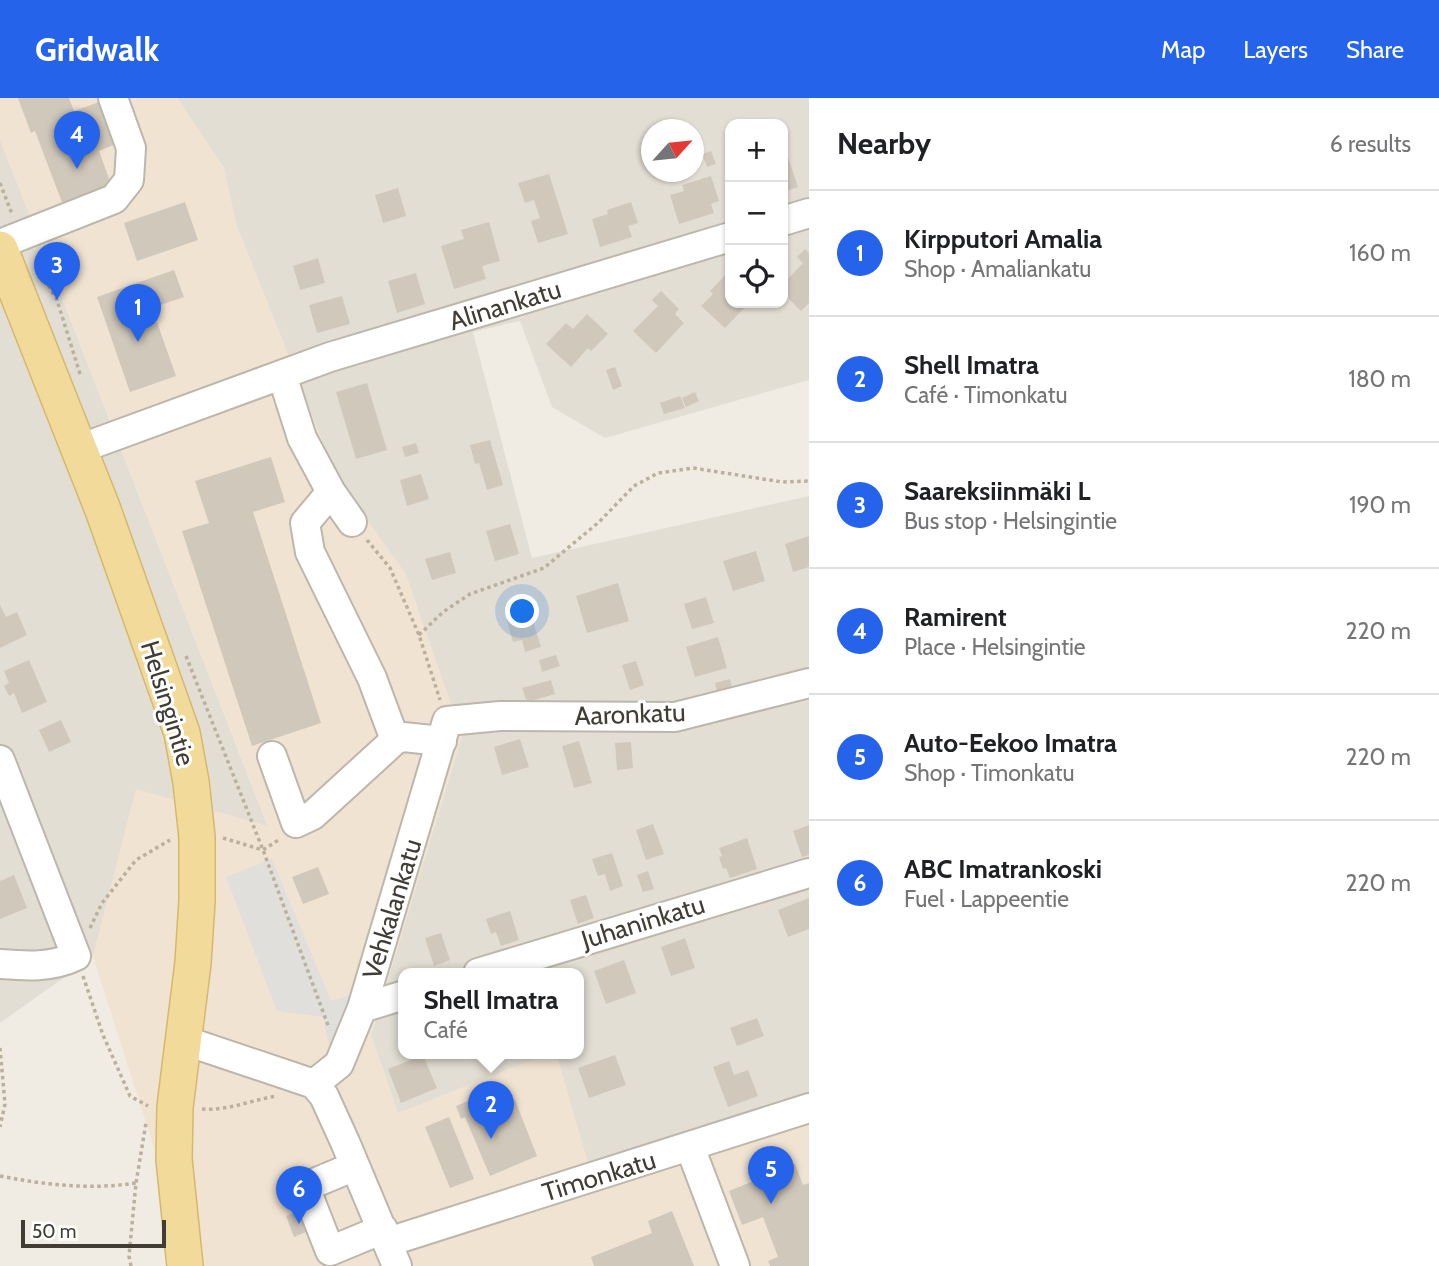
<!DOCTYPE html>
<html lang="en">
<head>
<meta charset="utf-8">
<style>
  :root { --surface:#fff; --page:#f2f2f2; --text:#202124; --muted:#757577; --line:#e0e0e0; --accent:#2563eb }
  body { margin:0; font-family:Cabin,sans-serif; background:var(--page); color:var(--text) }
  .controls { position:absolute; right:21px; top:21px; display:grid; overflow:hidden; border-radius:14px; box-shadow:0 2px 5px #0004 }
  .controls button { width:63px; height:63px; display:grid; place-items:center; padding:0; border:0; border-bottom:2px solid var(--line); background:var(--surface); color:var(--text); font:35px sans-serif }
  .compass { position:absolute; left:641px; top:21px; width:63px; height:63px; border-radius:50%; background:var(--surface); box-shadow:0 2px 5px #0004; rotate:63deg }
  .scale { position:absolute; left:21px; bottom:18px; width:145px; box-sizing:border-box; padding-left:7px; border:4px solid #413d35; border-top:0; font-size:19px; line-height:24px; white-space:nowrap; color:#413d35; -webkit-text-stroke:5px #fff; paint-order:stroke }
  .you { position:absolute; left:523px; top:514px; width:24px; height:24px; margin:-18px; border:5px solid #fff; border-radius:50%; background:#1a73e8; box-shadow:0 0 0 10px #1a73e833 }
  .badge { display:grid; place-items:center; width:46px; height:46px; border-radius:50%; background:var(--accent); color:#fff; font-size:23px; font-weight:700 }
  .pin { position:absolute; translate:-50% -58px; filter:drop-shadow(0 2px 4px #0008) }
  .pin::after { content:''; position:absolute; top:37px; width:24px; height:21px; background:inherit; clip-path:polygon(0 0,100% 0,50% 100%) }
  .popup { position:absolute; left:398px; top:870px; width:186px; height:91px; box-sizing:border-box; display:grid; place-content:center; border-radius:14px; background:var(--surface); filter:drop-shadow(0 2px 5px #0005); font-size:23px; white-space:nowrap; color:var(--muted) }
  .popup b { font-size:26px; color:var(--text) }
  .popup::after { content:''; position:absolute; left:50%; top:100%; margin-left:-14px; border:14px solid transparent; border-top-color:var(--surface) }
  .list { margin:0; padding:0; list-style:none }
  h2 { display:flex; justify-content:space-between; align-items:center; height:91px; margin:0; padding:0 28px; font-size:30px }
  h2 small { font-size:23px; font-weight:400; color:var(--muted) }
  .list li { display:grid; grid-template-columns:46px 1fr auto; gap:21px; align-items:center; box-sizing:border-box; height:126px; padding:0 28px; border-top:2px solid var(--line) }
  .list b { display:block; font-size:26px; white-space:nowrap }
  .list p { margin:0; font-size:23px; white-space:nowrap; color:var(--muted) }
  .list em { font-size:23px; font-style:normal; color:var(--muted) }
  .icon { flex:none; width:38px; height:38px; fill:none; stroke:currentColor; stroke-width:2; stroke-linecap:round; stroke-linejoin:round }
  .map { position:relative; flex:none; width:809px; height:1168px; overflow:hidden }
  header { display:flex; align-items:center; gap:42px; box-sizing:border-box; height:98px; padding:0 35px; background:var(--accent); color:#fff }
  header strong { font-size:33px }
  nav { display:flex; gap:38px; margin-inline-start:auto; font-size:24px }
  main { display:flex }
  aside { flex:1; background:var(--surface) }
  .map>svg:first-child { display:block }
</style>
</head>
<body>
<header>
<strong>Gridwalk</strong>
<nav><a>Map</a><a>Layers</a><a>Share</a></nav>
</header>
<main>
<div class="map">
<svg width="809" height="1168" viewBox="0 0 809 1168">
  <rect width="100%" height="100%" fill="#f0ece4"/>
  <path fill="#e3ded3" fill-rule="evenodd" d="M177,0H809V282L605,340L552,309L520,223L473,234L532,460L809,398V1009L588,1068L556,955H578V875H404V955H549L398,1016L371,937L462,638L337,380L236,126L224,70ZM730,26H783V205H730ZM652,32H694V74H652Z
    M0,41L268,729L136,692L93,859L0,925Z"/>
  <path fill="#f0e3d1" d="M0,0H177L224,70L236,126L337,380L406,476L462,638L371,937L398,1015L549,955H556L589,1068L809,1009V1168H192L93,859L136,691L268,728L0,41Z"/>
  <path fill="#e1dfdc" d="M272,761L331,903L356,895L330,952L323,919L277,913L226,779Z"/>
  <path fill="#d0c8bb" d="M18,0H69L74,13L102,3L118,45L99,53L112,89L63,107L35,33L31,35Z
    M711,53L716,66L707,69L702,56Z
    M787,56L798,89L783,94V58Z
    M549,76L568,136L538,145L531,123L540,120L534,102L525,105L518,85Z
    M711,78L719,103L711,106L714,115L679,126L670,97L684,93L682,87Z
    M398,90L406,118L383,125L375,97Z
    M185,104L198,142L137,163L124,125Z
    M631,104L638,125L628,128L632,139L600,149L592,121L608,116L607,112Z
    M489,124L500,163L482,168L486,181L454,191L441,148L464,141L461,132Z
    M805,151L809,155V205L801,213L783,195V186L803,165L797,159Z
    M318,160L325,185L300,192L293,168Z
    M174,172L184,199L152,210L176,278L130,294L97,199Z
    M730,172V205H749L725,230L701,208L713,196L710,193Z
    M416,175L425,206L397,215L388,183Z
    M661,193L679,211L675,216L684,225L656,255L633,233L658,208L652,202Z
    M342,198L350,226L317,235L309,207Z
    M587,216L608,236L591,253L588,250L571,269L546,246L566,225L573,231Z
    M615,269L622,288L613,292L606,272Z
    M367,285L387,352L356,361L336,294Z
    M695,294L699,303L686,309L682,300Z
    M680,298L685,310L664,316L660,305Z
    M490,342L503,387L487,392L479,365L475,366L470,347Z
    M416,345L419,355L405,359L402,349Z
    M271,359L285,404L253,414L321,625L252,648L182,433L209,425L195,383Z
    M421,376L429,401L407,408L400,382Z
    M510,426L519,456L495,463L486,433Z
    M809,438V469L793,474L785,446Z
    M756,453L765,483L733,493L723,463Z
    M450,454L456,475L432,482L425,461Z
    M618,485L629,523L587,535L576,498Z
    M706,499L714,525L692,531L684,506Z
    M0,507L6,519L17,514L27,537L0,550Z
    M530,513L541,549L525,554L522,542L513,544L506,520Z
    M718,539L727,570L695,579L686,549Z
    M556,557L560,568L542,574L539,562Z
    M29,562L47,604L22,615L14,595L9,598L4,588L9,585L4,573Z
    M636,563L644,587L630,592L622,567Z
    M730,581L732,589L717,593L715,585Z
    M551,582L555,596L527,604L522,590Z
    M61,622L71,644L49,654L39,632Z
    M520,641L529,669L502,677L494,649Z
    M579,643L592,685L574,690L562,648Z
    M631,644L633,670L617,672L615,645Z
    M653,726L664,756L646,762L636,732Z
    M809,727V757L802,759L793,733Z
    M747,740L757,771L730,780L726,770L723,771L719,759L722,758L719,750Z
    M612,755L623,788L610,793L605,776L598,778L592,761Z
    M318,769L329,796L303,806L292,779Z
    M648,773L654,791L643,794L637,777Z
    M14,777L27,810L0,821V783Z
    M586,797L594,820L578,826L570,802Z
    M809,800V831L788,839L778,812Z
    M510,813L519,842L501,848L496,834L491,836L486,821Z
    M441,835L450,862L434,868L425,840Z
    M685,840L695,870L671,878L661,849Z
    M624,862L636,895L606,906L594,873Z
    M757,920L764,938L737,948L730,930Z
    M423,957L437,990L401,1005L388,971Z
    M615,957L626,987L589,1000L578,970Z
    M729,963L734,977L748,972L758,998L728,1009L713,969Z
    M499,990L505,1006L515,1002L537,1058L490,1078L465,1019L461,1021L456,1008Z
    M449,1019L474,1081L450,1090L425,1029Z
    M795,1066L803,1087L809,1085V1168H770L768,1163L778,1159L763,1119L742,1127L729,1093Z
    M306,1110L315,1130L294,1139L286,1118Z
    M672,1113L694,1168H594L591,1159L652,1135L648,1123Z"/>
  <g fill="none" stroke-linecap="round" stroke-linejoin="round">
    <defs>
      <path id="minor" d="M783,123L809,115
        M0,146L114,101L129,82L131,50L113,0
        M282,277L302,340L331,394L352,424
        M79,351L330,259L730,139
        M331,394L305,425L310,454L372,580L395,642
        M272,658L296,725L313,717L395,642L403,639L442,643
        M0,662L76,858C51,870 26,868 0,866
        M478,875L809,775
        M362,910L404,897
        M183,942L314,986L324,998L345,1044L397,1168
        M314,986L339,966L362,910L447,623L500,618L675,619L809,585
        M690,1049L735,1168
        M355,1068L305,1089L330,1153L383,1131
        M388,1144L809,1010"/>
      <path id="major" d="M0,151L103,412L182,635L191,684L197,739V803L193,865L175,1009L174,1061L185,1168"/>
    </defs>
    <use href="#minor" stroke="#bdb7ab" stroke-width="32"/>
    <use href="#major" stroke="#d5b86d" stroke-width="38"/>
    <path stroke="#bab09b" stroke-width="3.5" stroke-dasharray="3.5 3.5" stroke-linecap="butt" d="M0,85L12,116
      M38,169L57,202L81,279
      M367,442L390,470L419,537L440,602
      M419,537L443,514L470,496L544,470L599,424L634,388L658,375L693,370L782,384L809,383
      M186,558L263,752L329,930
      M223,740L263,752L280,741
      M90,830L102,805L136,762L170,742
      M83,878L103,937L130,998L148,1008
      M0,950L5,1006L0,1029
      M202,1011C228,1013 251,1002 277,998
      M0,1078C46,1087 90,1092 136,1085
      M131,1168L129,1158L136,1085L146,1025"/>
    <use href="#minor" stroke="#fff" stroke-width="28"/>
    <use href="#major" stroke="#f2db9a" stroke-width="35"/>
  </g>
  <g text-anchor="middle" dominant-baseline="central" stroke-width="6" stroke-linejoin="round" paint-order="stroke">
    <g font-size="26" fill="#413d35" stroke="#fff">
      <text transform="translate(505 207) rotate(-17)">Alinankatu</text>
      <text transform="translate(168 605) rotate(73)">Helsingintie</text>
      <text transform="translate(630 616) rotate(-2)">Aaronkatu</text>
      <text transform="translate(392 811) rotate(-73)">Vehkalankatu</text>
      <text transform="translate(643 824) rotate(-17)">Juhaninkatu</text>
      <text transform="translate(599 1078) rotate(-17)">Timonkatu</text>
    </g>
  </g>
</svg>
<div class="controls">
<button>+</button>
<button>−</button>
<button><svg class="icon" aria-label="locate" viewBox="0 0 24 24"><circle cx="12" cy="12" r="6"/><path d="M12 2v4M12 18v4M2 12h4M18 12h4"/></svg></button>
</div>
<svg class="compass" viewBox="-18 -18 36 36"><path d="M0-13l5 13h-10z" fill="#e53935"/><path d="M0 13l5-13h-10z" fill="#757577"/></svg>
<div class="scale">50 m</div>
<div class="you"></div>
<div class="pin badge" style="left:138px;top:244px">1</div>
<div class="pin badge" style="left:491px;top:1041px">2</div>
<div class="popup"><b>Shell Imatra</b>Café</div>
<div class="pin badge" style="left:57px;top:202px">3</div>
<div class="pin badge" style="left:77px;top:71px">4</div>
<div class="pin badge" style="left:771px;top:1106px">5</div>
<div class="pin badge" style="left:299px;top:1126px">6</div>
</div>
<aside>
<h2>Nearby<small>6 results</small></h2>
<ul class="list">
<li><span class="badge">1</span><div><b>Kirpputori Amalia</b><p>Shop · Amaliankatu</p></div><em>160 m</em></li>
<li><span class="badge">2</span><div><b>Shell Imatra</b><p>Café · Timonkatu</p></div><em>180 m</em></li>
<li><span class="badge">3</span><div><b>Saareksiinmäki L</b><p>Bus stop · Helsingintie</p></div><em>190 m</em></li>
<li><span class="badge">4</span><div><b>Ramirent</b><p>Place · Helsingintie</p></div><em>220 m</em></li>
<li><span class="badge">5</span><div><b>Auto-Eekoo Imatra</b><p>Shop · Timonkatu</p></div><em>220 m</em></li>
<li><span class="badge">6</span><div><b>ABC Imatrankoski</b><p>Fuel · Lappeentie</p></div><em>220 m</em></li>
</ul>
</aside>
</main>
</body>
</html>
